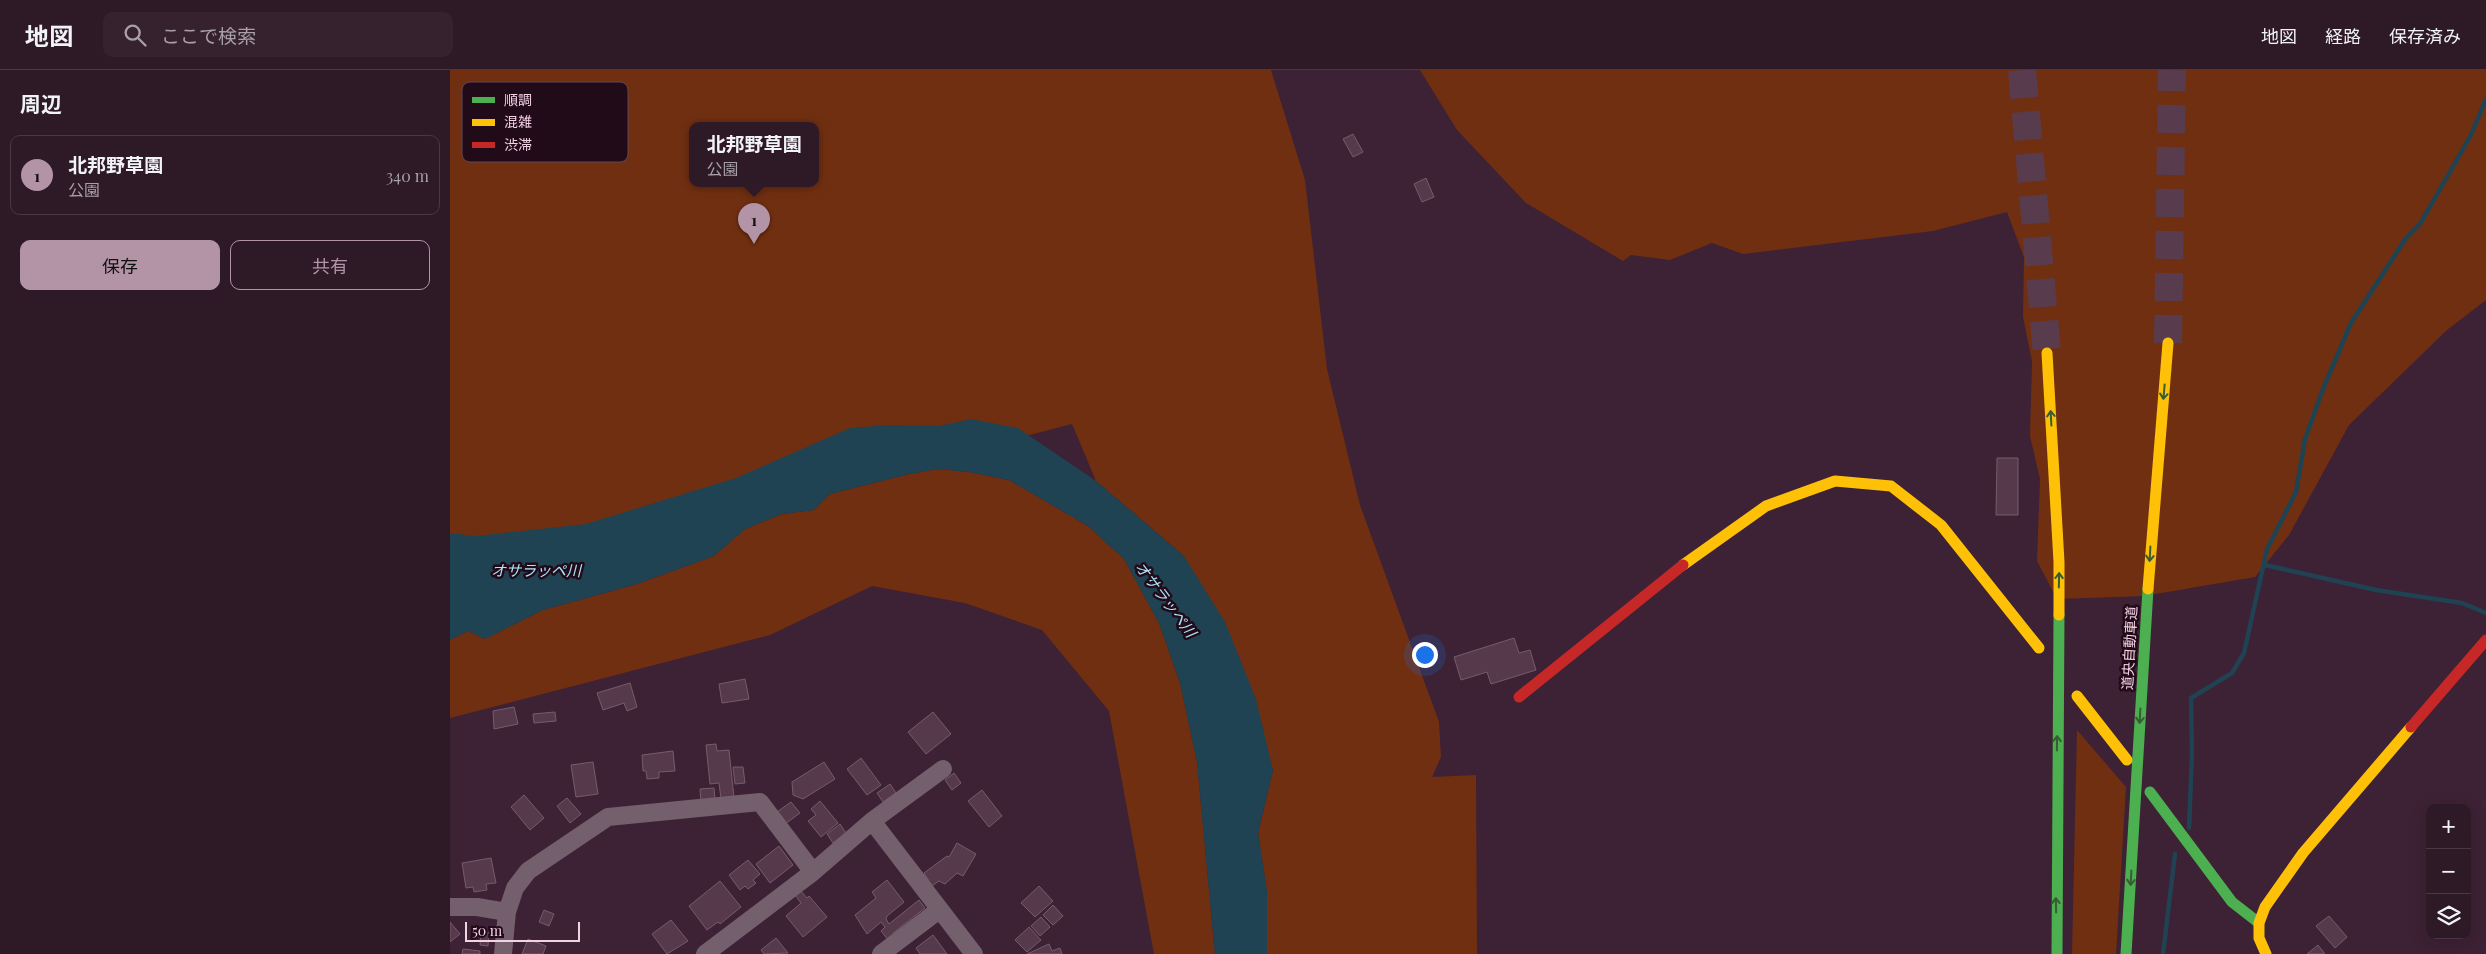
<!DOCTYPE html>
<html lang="ja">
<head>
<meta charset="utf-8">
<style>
  :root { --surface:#2e1927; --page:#36222f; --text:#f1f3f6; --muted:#a7a0a7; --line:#493844; --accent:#b394a6 }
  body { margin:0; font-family:"Playfair Display","Noto Sans JP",serif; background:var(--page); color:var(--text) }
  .controls { position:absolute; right:15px; bottom:15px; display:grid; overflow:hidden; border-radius:10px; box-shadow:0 5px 20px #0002 }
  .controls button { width:45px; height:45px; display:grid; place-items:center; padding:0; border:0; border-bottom:1px solid var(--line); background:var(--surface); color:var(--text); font:25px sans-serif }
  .scale { position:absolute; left:15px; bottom:12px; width:115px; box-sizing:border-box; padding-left:5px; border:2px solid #f3d2e4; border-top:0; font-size:14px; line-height:18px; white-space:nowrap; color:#f3d2e4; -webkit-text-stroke:4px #220b19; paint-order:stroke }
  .you { position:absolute; left:974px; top:584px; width:18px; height:18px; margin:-12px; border:4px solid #fff; border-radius:50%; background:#1a73e8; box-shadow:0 0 0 8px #1a73e833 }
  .badge { display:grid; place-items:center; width:32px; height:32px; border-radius:50%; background:var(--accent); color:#111; font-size:16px; font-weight:700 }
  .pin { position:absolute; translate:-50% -41px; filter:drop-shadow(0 1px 2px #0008) }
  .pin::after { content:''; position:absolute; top:26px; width:18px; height:15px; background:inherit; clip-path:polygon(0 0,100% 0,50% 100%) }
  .popup { position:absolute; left:239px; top:52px; width:130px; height:65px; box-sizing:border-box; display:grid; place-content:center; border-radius:10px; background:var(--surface); filter:drop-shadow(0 1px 4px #0005); font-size:16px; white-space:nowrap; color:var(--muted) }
  .popup b { font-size:19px; color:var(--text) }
  .popup::after { content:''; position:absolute; left:50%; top:100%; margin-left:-10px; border:10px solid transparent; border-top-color:var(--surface) }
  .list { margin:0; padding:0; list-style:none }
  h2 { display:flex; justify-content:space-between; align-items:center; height:65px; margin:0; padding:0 20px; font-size:21px }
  h2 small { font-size:16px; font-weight:400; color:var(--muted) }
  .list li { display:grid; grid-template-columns:32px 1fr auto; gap:15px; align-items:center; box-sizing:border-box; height:80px; margin:0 10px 10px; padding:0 10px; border:1px solid var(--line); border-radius:10px }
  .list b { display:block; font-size:19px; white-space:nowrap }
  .list p { margin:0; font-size:16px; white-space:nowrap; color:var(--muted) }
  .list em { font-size:16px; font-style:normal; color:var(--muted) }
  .actions { display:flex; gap:10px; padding:15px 20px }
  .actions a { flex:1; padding:11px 0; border:1px solid var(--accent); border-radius:10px; text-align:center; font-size:18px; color:var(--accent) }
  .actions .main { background:var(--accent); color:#111 }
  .icon { flex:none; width:28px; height:28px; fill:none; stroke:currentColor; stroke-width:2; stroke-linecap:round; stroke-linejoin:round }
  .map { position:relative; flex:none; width:2036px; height:884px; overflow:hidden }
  header { display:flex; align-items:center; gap:30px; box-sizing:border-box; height:70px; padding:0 25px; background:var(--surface); border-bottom:1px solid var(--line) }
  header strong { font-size:24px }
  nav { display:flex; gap:28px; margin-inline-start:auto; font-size:18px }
  .search { width:350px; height:45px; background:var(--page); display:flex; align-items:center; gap:12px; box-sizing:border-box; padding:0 18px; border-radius:10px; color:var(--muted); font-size:19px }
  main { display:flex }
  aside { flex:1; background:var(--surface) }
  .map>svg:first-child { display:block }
</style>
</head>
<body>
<header>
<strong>地図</strong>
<div class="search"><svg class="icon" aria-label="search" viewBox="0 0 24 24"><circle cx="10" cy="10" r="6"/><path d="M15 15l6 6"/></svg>ここで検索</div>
<nav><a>地図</a><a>経路</a><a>保存済み</a></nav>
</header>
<main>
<aside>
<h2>周辺<small></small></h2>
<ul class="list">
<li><span class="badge">1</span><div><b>北邦野草園</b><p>公園</p></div><em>340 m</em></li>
</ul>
<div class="actions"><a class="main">保存</a><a>共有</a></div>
</aside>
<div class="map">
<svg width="2036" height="884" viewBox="0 0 2036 884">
  <rect width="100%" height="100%" fill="#3d2134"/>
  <path fill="#712f11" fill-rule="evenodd" d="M0,0H821L855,110L877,299L910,435L989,652L991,687L982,707L1026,705L1027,884H817V821L808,763L823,700L734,486L646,411L622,354L0,516ZM243,55H365V113H243Z
    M970,0H2036V230L1997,260L1899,355L1839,465L1805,507L1694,526L1607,529L1587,491L1590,409L1580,366L1582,291L1573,247L1574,187L1557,142L1483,161L1293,184L1262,173L1220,190L1181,185L1173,191L1076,133L1007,60Z
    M488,399L519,402L559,410L638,456L674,489L709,553L730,613L747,692L765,884H704L659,641L592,560L515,533L422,516L320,565L0,648V570L18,561L35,569L93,540L187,514L264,486L295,459L332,444L364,440L380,424L459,404Z
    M1627,660L1676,717L1666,884H1622Z"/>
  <path fill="#1f4352" d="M521,349L568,358L646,411L734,486L775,552L806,629L823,700L808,763L817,821V884H765L747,692L730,613L709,553L674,489L638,456L559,410L519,402L488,399L459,404L380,424L364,440L332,444L295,459L264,486L187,514L93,540L35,569L18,561L0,570V463L26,466L136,454L286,408L400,358L438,355L488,356Z"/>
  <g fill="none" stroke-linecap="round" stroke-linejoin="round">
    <path stroke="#1f4352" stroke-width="4.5" d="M1815,495L1926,520L2012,533L2036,543
      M1739,758L1742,684L1741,628L1782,603L1794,583L1817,479L1846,422L1855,369L1873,319L1901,253L1956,168L1970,154L2021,65L2036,29
      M1713,884L1725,784"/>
  </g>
  <path fill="#563a4c" stroke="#755c6c" d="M903,64L913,82L903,87L893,69Z
    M976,108L984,127L972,132L964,114Z
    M1547,388H1568V445H1546Z
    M1064,568L1069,583L1080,580L1086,600L1041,614L1037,602L1011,610L1004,587Z
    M295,609L299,629L272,633L269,614Z
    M180,613L187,637L177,641L174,633L153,640L147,623Z
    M64,637L68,654L44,659L43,641Z
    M105,642L106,651L84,653L83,644Z
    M483,642L501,664L476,684L458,662Z
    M266,674L267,681L279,680L284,728L271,729L269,713L260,714L256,675Z
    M223,681L225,701L209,702V708L197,709L196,701H193L192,685Z
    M411,688L431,715L417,725L397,699Z
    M143,692L148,724L126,727L121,695Z
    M374,692L385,709L353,729L343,725L342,712Z
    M283,697H293L295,713L285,714Z
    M504,703L511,713L502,720L495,710Z
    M440,714L446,723L433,732L427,723Z
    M264,718L265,730L251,732L250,719Z
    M532,720L552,746L539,757L518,731Z
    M74,725L94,748L80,760L61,737Z
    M117,728L131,744L120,753L107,736Z
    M370,731L388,753L371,767L358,751L366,745L361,739Z
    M341,732L350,743L335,754L327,742Z
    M390,754L396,763L383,773L377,764Z
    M507,773L526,784L513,806L507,803L495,814L489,811L482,816L474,803L497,786L499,787Z
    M329,776L343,795L320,813L306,794Z
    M41,788L46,813L36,814L37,820L24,822L23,817L16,818L12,793Z
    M298,790L310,804L303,810L306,813L298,819L295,816L290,820L279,805Z
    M437,810L454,832L437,846L436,849L439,854L469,830L475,838L443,863L446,865L439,871L431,861L435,857L431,852L417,864L405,845L426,828L422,822Z
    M270,811L291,837L270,854L268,852L257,860L239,836Z
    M589,816L603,831L585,847L571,833Z
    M350,820L357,828L359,826L377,847L353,867L336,846L351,833L345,825Z
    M603,835L613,846L603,855L593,845Z
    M94,840L104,844L99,856L89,852Z
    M1879,846L1897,867L1885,878L1866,856Z
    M591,847L600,857L590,866L581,856Z
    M221,850L238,871L217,884L202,864Z
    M0,852L10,864L0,872Z
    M579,857L591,870L577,882L565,870Z
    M31,863H39L38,876L30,875Z
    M483,865L497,884H470L466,878Z
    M326,868L338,883L314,884L311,880Z
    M78,869L96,876L93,884H72Z
    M599,874L602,881L610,878L612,884H577Z
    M1868,875L1875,884H1857Z
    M13,879L30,881V884H12Z"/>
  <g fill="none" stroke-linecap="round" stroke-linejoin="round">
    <path stroke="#583c4e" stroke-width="28" stroke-dasharray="28 14" stroke-linecap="butt" d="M1572,0L1597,283
      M1718,273L1722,0"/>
    <path stroke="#745f6c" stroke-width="18" d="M422,751L524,884
      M0,837H27L57,842
      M53,884L57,842L65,818L78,801L158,747L310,732L363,802
      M255,884L363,802L422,751L493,699
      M431,884L489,840"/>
    <path stroke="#4caf50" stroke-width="11" d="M1700,722L1782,832L1809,853
      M1607,884L1609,545
      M1676,884L1698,519"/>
    <path stroke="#ffc107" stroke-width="11" d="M1597,283L1609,492V545
      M1233,495L1316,436L1385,411L1441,416L1491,455L1589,578
      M1698,519L1718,273
      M1627,626L1677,690
      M1816,884L1809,868V853L1815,837L1853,783L1961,657"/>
    <path stroke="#c62828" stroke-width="11" d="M1069,627L1233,495
      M1961,657L2036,570"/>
  </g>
  <defs><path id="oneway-shaft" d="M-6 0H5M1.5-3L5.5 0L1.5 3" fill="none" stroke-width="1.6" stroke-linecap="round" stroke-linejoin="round" transform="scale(1.25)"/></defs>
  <g stroke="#375d34">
    <use href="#oneway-shaft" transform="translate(1714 322) rotate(95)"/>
    <use href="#oneway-shaft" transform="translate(1601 348) rotate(-93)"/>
    <use href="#oneway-shaft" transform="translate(1700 484) rotate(93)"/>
    <use href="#oneway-shaft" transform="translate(1609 510) rotate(-89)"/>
    <use href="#oneway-shaft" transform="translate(1690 646) rotate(93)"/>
    <use href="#oneway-shaft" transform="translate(1607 673) rotate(-89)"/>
    <use href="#oneway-shaft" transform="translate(1681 808) rotate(93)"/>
    <use href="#oneway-shaft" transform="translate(1606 835) rotate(-91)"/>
  </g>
  <g text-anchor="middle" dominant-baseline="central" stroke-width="5" stroke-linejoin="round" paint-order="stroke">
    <g font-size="14" fill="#f3d2e4" stroke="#220b19">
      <text transform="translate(1679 578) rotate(-87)">道央自動車道</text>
    </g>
    <g font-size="15" font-style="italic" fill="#ade5fb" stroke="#220b19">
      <text x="86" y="500">オサラッペ川</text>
      <text transform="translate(716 529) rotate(53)">オサラッペ川</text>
    </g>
  </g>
  <rect x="12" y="12" width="166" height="80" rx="8" fill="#220b19" stroke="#614756" stroke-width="1"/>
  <rect x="22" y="27" width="23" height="6" fill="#4caf50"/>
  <rect x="22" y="49" width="23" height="7" fill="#ffc107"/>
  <rect x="22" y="72" width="23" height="6" fill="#c62828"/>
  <g font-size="14" fill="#f3d2e4">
    <text x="54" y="35">順調</text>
    <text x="54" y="57">混雑</text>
    <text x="54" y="80">渋滞</text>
  </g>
</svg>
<div class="controls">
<button>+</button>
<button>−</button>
<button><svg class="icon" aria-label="layers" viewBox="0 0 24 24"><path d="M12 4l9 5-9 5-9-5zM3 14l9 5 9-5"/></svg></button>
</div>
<div class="scale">50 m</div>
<div class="you"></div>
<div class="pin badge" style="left:304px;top:174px">1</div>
<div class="popup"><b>北邦野草園</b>公園</div>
</div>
</main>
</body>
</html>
